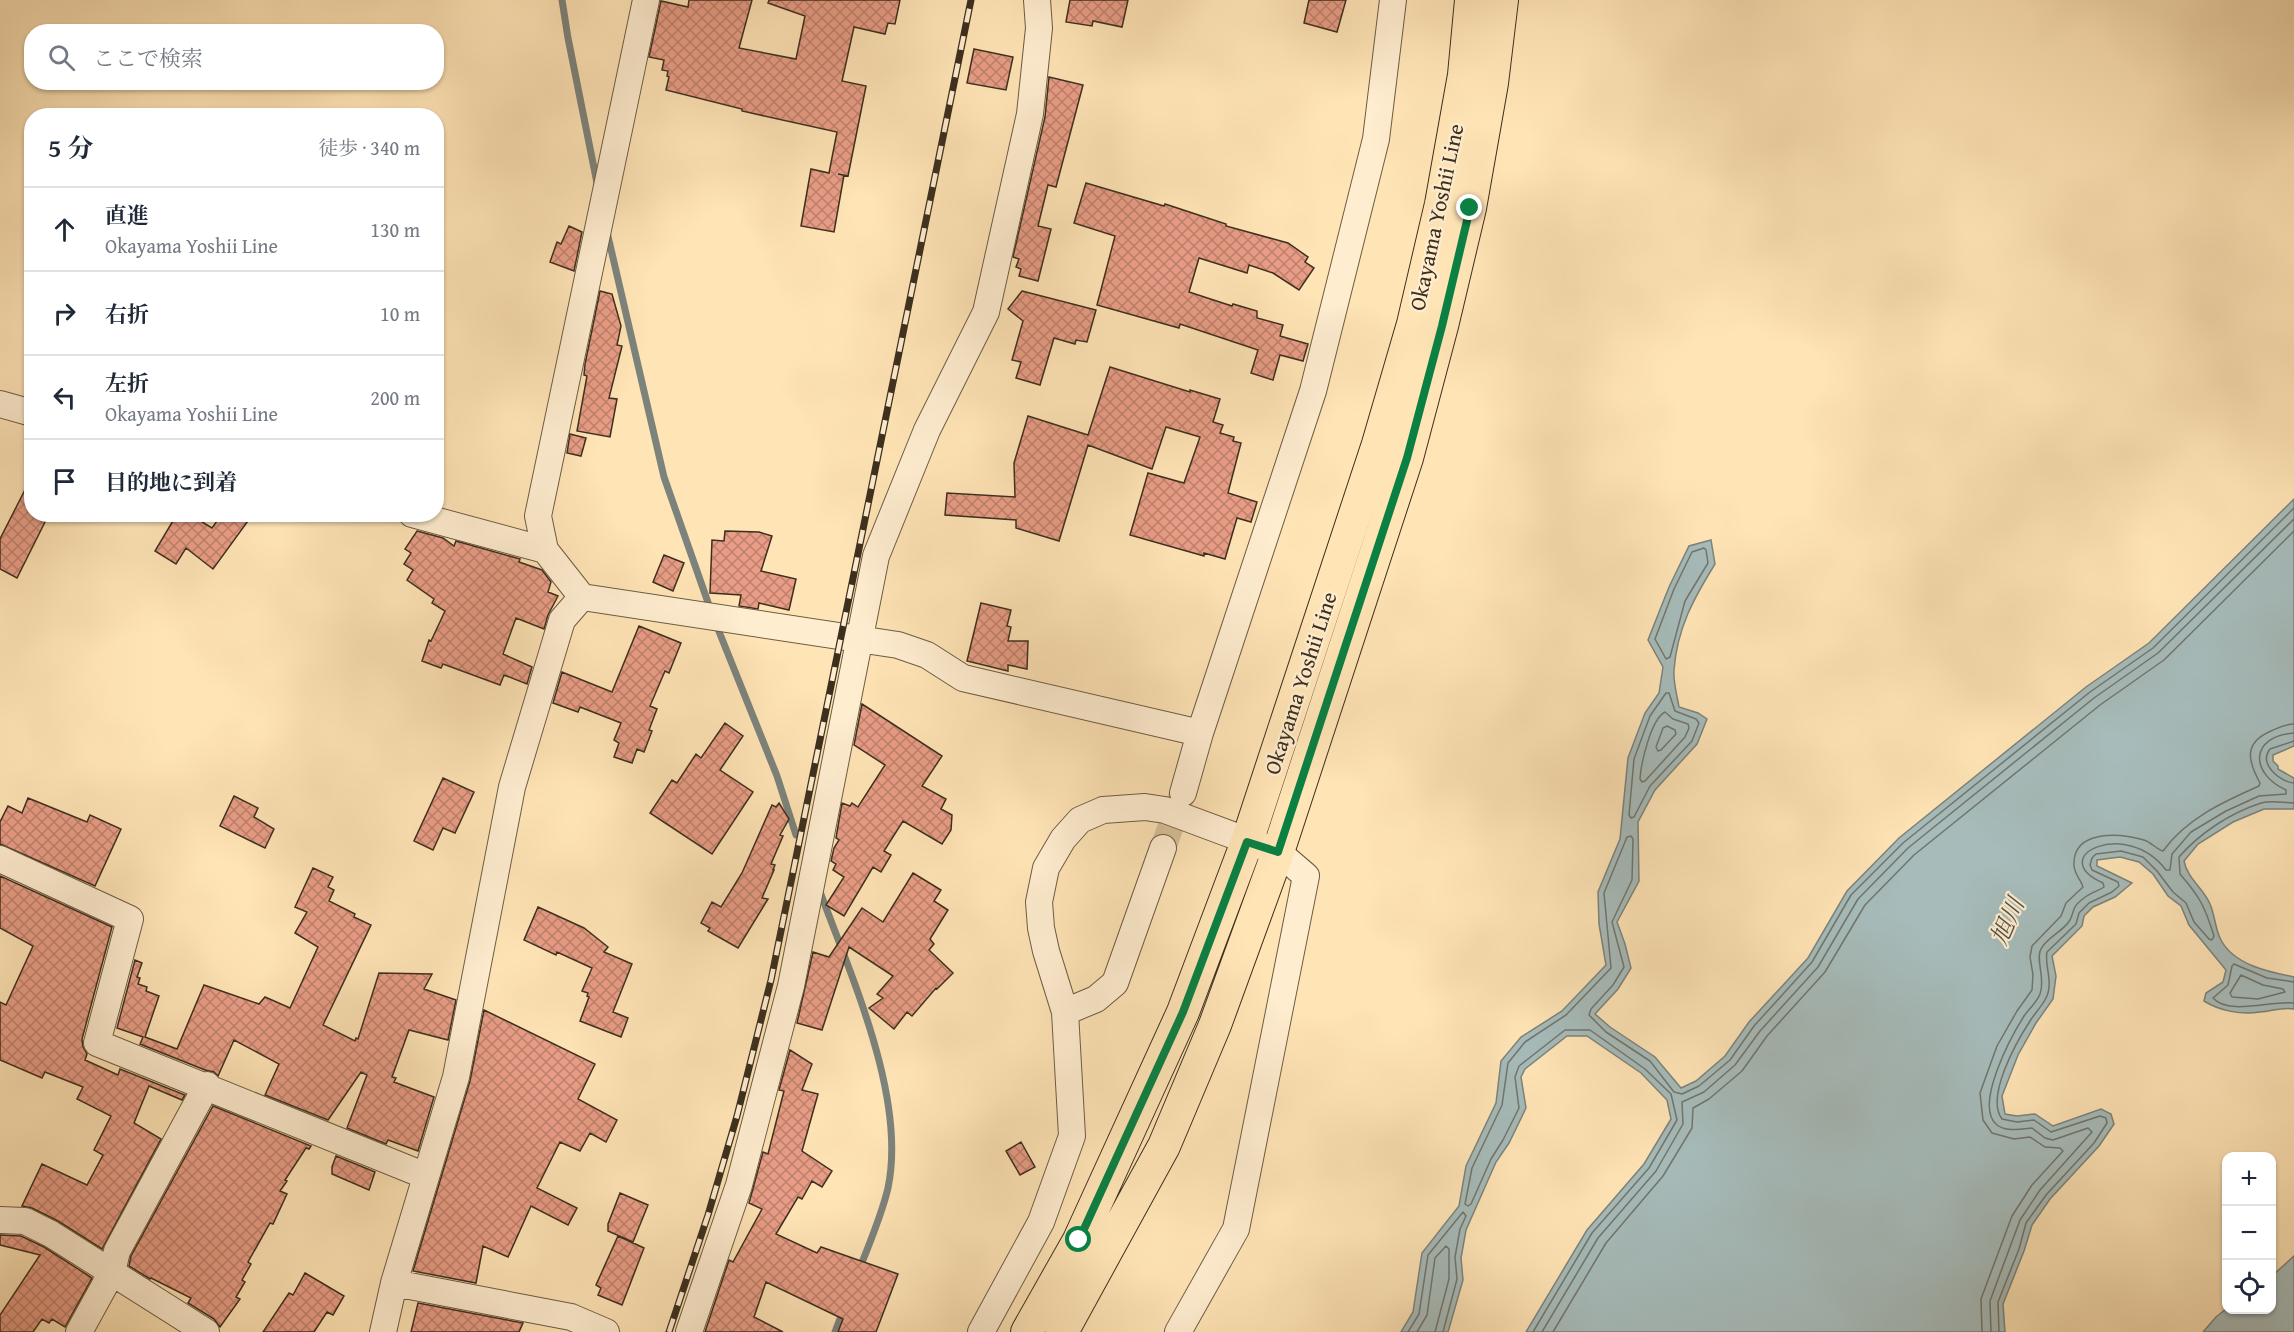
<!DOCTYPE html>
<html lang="ja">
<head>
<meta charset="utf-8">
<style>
  :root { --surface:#fff; --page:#f6f6f7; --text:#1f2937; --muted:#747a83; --line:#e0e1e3 }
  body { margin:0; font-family:"Gentium Book Plus","Noto Serif JP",serif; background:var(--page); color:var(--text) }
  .controls { position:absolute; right:18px; bottom:18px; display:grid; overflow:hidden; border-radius:12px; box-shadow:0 2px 4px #0004 }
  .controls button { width:54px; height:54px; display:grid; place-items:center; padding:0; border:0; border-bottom:2px solid var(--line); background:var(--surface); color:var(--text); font:30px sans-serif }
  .stop { position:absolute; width:18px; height:18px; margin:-14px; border:4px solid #0b8043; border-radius:50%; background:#fff }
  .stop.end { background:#0b8043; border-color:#fff; box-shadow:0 2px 6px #0008 }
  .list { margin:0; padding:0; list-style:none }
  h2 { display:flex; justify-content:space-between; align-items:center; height:78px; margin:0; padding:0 24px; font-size:26px }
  h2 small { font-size:20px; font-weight:400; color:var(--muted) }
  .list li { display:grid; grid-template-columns:39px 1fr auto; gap:18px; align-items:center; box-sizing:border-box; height:84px; padding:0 24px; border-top:2px solid var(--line) }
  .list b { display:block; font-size:22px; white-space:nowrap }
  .list p { margin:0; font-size:20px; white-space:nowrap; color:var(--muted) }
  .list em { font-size:20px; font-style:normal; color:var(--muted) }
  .icon { flex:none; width:33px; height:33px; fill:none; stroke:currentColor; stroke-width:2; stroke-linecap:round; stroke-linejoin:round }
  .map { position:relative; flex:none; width:2294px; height:1332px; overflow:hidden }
  .search { position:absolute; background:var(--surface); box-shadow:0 2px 4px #0004; left:24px; top:24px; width:420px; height:66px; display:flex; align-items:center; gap:15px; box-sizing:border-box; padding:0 21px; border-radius:24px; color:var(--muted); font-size:22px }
  .panel { position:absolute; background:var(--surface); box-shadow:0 2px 4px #0004; left:24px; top:108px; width:420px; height:414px; border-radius:24px }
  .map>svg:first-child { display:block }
</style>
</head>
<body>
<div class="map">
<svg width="2294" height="1332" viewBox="0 0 2294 1332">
  <defs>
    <pattern id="building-cross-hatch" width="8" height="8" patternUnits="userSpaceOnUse" patternTransform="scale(1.5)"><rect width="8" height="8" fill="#e99d86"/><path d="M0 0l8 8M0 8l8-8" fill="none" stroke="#be806d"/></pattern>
  </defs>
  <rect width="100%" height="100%" fill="#ffe4b6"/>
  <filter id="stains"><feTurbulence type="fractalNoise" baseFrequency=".00333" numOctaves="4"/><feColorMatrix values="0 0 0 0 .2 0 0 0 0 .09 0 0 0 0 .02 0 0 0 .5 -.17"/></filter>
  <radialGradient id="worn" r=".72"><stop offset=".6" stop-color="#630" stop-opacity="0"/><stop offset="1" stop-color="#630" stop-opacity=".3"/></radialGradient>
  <path fill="#a6bbba" stroke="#7c837c" stroke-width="1.5" d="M2294,499V746L2273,755V761L2278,766V769L2294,778V809H2264L2233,822L2198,844L2184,861C2187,878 2203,888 2210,904C2215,915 2215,929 2221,940C2234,965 2269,972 2294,977V1009C2282,1007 2272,1011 2260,1012C2241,1015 2220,1011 2204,1001L2206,993L2223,982L2226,970L2189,925L2181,906L2168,896L2153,874L2139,862L2120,857L2097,860V866L2132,883L2115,897L2093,907L2084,916L2082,926L2052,956L2056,976L2053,999L2036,1023L2018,1055L2002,1096L2005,1114L2017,1116L2035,1114L2053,1126L2101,1109L2111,1114L2114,1124L2099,1146L2050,1199L2032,1225L2024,1251L2003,1304L2005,1332H1526L1587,1230L1644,1164L1671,1119L1667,1100L1641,1073L1587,1036H1567L1525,1069L1521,1077L1526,1108L1509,1143L1496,1162L1466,1230L1461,1258L1463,1280L1448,1332H1401L1413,1312L1422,1253L1459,1206L1466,1166L1496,1103L1501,1061L1521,1037L1562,1011L1606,965L1599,924L1598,892L1620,839L1628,758L1645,713L1659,693L1663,667L1648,640L1669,587L1689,546L1711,540L1715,564C1694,598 1677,628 1674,670C1673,682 1677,695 1679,707L1698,713L1707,719L1697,744L1655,790L1638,822L1639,881L1617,922L1625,944L1631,968L1618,989L1595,1014L1610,1027L1655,1057L1681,1088L1696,1081L1725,1056L1749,1022L1808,958L1847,891L1899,838L2086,687L2149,643Z
    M2294,1256V1332H2203L2216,1317L2226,1309L2272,1310V1276Z"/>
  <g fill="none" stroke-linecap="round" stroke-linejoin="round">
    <path stroke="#71756c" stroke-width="1.5" d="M1704,548L1706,550L1708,563L1685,601L1670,657L1666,659L1655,639L1674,589L1692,552Z
      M1669,693L1675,711L1696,719L1699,723L1692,741L1650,786L1634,817L1631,818L1629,815L1634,759L1650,716L1666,693Z
      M1665,712L1673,719L1688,724L1689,728L1685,737L1645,781L1642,782L1640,779C1641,763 1651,719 1665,712Z
      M1667,726L1675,730L1676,734L1661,750L1658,751L1656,747L1663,728Z
      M2294,741L2270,749C2258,764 2280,782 2294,783
      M2241,975L2263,985L2283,989L2285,992L2258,999L2232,997L2230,993Z
      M2294,982L2267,978L2234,964L2232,966L2228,985L2213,998C2229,1016 2272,1000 2294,1003
      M1408,1332L1419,1314L1428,1255L1463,1212L1466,1216L1460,1229L1455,1257L1457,1279L1443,1332
      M1417,1332L1427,1315L1435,1258L1446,1246L1449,1249V1279L1435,1332
      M1533,1332L1592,1233L1649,1168L1677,1120L1671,1094L1645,1069L1590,1030H1565L1519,1066L1515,1077L1519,1108L1503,1140L1491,1159L1471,1204L1468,1206L1465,1204L1472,1168L1502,1105L1508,1063L1525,1042L1566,1015L1611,968L1604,893L1627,837L1631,836L1633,839L1632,880L1612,922L1624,967L1613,985L1591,1009L1589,1015L1606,1032L1650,1061L1674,1092L1682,1094L1699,1086L1730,1060L1754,1026L1812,962L1851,895L1903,843L2090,692L2153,648L2294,508
      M1542,1332L1598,1238L1656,1171L1683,1124L1682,1102L1704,1092L1735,1065L1760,1031L1818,967L1858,899L1908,848L2094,698L2158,653L2294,519
      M1553,1332L1606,1243L1663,1176L1692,1128L1693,1108L1709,1099L1742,1071L1767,1036L1825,972L1865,905L1914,855L2100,705L2164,660L2294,531
      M1982,1332L1981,1299L2012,1216L2032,1185L2063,1151L2060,1148L2045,1147L2030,1137L2014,1139L1992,1133L1983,1120L1980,1093L1997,1046L2017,1011L2032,990L2033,975L2030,957L2032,946L2061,916L2066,903L2083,887C2081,880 2075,875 2074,866C2072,829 2120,833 2144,840C2151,842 2156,849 2163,851C2187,818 2223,802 2259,786L2260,783C2248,761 2243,743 2271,731C2278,728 2285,724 2294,724
      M1991,1332L1990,1301L2020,1220L2040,1190L2092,1132L2088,1128L2053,1140L2045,1138L2032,1128C2021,1129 2006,1132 1997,1125C1973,1106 2012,1035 2024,1016C2029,1009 2037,1002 2040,994C2046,979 2035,959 2041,949C2047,937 2063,932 2070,920C2075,909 2072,907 2084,898C2090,893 2098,891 2104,887L2103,883C2044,857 2126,817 2166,870H2170L2172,854L2191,832L2226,811L2259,796L2286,794V790C2249,773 2250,736 2294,733
      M1999,1332L1998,1302L2019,1249L2026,1223L2046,1195L2094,1143L2107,1123L2106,1118L2100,1116L2051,1132L2034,1120L2017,1122L2002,1119C1985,1097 2017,1041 2030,1021C2035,1013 2042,1006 2046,998C2054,982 2044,965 2047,952L2076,924L2079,913L2089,903L2112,892L2119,886L2118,882L2092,870L2090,865L2092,858L2096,854L2121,851L2143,857L2157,871L2173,892L2186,903L2194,922L2209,939L2212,940L2214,936C2205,907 2200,897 2180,874L2179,857C2200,833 2230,813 2261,803C2271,800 2284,803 2294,803"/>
    <path stroke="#7c837c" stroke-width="7" d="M562,0L568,38L597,183
      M607,232L664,477L711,611
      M716,624L777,776L796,835
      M819,889C850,974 907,1097 888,1188C882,1214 869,1245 859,1270
      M835,1332L843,1311"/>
  </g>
  <path fill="url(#building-cross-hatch)" stroke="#3c2f1e" stroke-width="1.5" d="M689,0H752L739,48L796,59L805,16L768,3L769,0H900L895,24L888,23L885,34L854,27L842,81L866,86L848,176L838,174L844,175L834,232L801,226L811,169L829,173L837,132L742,111V109L666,90L669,77L667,76L668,71L662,70L664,60L649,57L661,1L688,7Z
    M1070,0H1128L1122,27L1093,21L1092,26L1066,22Z
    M1309,0H1346L1337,32L1304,23Z
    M974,49L1013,57L1006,90L967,83Z
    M1049,77L1083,85L1056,187L1048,185L1038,226L1051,229L1038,281L1019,276L1021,269L1016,267L1019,259L1013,257L1045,117Z
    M1086,183L1164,206L1165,204L1226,224V226L1288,243L1308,257L1305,262L1314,268L1299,290L1273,273L1249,265L1247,273L1199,258L1189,292L1232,306L1233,304L1257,311V318L1283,325L1280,336L1308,344L1303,361L1280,355L1273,380L1251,373L1258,350L1180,324L1179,328L1097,305L1115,236L1074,223Z
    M569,226L582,232L574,271L550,262L557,242L561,244Z
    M600,291L612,294L621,326L617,345L622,346L609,398L617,399L610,437L577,431L587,376L584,375L585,364Z
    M1022,291L1096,310L1087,342L1076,340L1075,344L1054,338L1040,385L1016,378L1021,362L1012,360L1023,321L1008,309Z
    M1110,367L1190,392V390L1220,399L1213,422L1223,425L1220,433L1234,437L1233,441L1241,443L1228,493L1257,502L1251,522L1237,518L1225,559L1204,553V556L1130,535L1148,473L1184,483L1200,437L1166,427L1152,469L1088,445L1059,541L1016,528V520L945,515L947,493L1015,497L1014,463L1028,416L1088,435Z
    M570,434L586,438L581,456L567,453Z
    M32,476V514H49L17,578L0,569V539Z
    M177,514H189L212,528L222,514H239L248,521L213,569L186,548L176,564L155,551Z
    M417,531L443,538L454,546L456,541L520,559L519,562L542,570L551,582L548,592L558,596L548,615L544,629L516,618L503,654L532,667L527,684L504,675L500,685L443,664L441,668L422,661L429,640L431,641L445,611L432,603L434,599L407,580L413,570L404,564L411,553L405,549Z
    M725,531L759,532L772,536L761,571L796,579L789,610L759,603L758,609L739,606L741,595L710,593L712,540L724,541Z
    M664,555L684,563L673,591L653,582Z
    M981,603L1011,610L1007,626L1011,627L1008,641H1028L1027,669L1008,665V671L967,661Z
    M639,626L681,643L669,673L665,671L650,706L657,709L649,730L652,731L644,752L637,749L632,763L614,757L619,743L614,740L621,723L580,707L578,712L553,703L562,672L612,692Z
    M862,704L942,756L922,786L946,799L941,809L952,815L951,830L942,844L903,821L884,851L891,855L881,872L873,867L844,916L826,905L844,877L833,870L836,864L831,861L834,848L839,840L836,838L842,803L850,806L852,803L858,807L885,765L854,745Z
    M725,723L743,736L720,770L753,792L712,854L650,813L672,780L677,783L696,754L701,758Z
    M443,778L474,792L455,833L443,828L433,850L414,841Z
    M234,796L258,808L254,817L274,829L265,848L220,826Z
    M28,798L87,822L90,815L121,829L95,886L0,844V822L8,806L22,813Z
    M779,803L789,819L780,835L783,836L771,864L775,865L773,870H774L762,898L768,899L738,948L708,931L710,928L701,923L712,902L721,907L742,873L772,805L776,807Z
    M313,868L333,877L328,887L334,890L329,901L355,914L354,917L371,925L323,1025L355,1041L356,1038L358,1039L379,973L432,974L424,989L456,1000L448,1040L409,1030L392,1077L396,1078L394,1082L434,1097L418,1151L388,1140L386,1144L347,1128L367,1075L361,1072L328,1120L265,1095L279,1064L234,1040L218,1076L214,1072L205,1070L140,1044L143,1037L117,1028L135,960L142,963L137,977L140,978L138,984L147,987L146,991L159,996L145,1037L177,1049L204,985L259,1004L265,997L290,1008L318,947L295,933L307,912L295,907Z
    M913,873L941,890L934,901L948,910L930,939L934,944L929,950L953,973L937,989L936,988L912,1016L907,1012L894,1029L869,1008L883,998L877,994L893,976L849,947L822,1030L797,1023L813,952L829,957L862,908L883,922Z
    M0,876L112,927L82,1039L83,1047L87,1054L85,1060L118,1075L120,1069L185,1095L182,1100L149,1086L134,1123L161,1139L102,1249L58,1221L32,1208L22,1206L42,1164L87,1185L103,1155L94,1150L111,1116L77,1099L83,1087L45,1072L42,1078L0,1060V1002L6,1005L33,946L0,928Z
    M538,907L584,928L608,947L604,952L632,964L613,1012L628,1018L621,1037L580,1021L589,997L587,996L588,993L582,991L592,968L557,952L556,955L524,940Z
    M484,1010L595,1064L578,1099L617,1120L606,1142L590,1133L580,1151L560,1142L537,1188L577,1208L568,1225L531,1206L508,1257L483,1246L476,1283L413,1271L470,1081Z
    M790,1050L812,1064L802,1090L818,1094L802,1151L832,1171L822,1187L812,1181L802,1199L798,1197L776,1234L817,1253L821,1247L898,1274L876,1332H838L843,1319L766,1282L754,1317L783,1332H705L729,1260L733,1262L762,1209L749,1203L763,1152L768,1154L784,1091L779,1090Z
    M213,1106L311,1146L309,1149L306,1148L285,1180L287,1181L280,1191L287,1194L273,1224L270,1223L248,1262L251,1264L242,1280L245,1282L236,1297L240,1299L220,1327L214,1319L188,1303L191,1298L151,1278L150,1279L129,1266L131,1256Z
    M1021,1142L1035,1167L1020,1175L1006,1151Z
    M336,1156L375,1172L369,1190L332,1174V1167Z
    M620,1193L648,1205L633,1242L608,1231V1224Z
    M0,1235L21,1236L44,1247L92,1278L65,1327L52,1319L49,1323L42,1319L33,1332H0V1315L40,1255L0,1245Z
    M618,1236L644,1248L622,1305L598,1295L601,1288L596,1285Z
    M305,1273L344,1296L333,1315L327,1312L314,1332H263L289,1293L293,1295Z
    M418,1303L523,1323L519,1332H411Z"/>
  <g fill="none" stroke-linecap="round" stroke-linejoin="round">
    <path stroke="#d8c098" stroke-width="26" stroke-dasharray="26 13" stroke-linecap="butt" d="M1163,848L1182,795"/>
    <defs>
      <path id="minor" d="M646,0L538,516L545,550L582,597L898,645L927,655L963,678L1200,733
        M0,404L32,413
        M412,514L545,550
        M1183,793L1200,733L1313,391L1376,139L1393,0
        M0,859L130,919L97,1043L426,1176
        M1065,1012L1096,999L1115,983L1163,848
        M0,1220L25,1221L51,1234L206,1332
        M394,1283L571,1317L606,1332
        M79,1332L112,1272L117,1251L207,1085
        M383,1332L394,1283L456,1077L512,787L562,620L582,597
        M689,1332L739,1185L791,986L876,556L927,430L986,312L1030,114L1039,28L1037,0
        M981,1332L1041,1222L1072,1136L1065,1012L1046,951L1041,928L1039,902L1046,868L1063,839L1080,820L1103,810L1145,807L1165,810L1278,852L1306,876L1236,1229L1178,1332"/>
      <path id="major" d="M1027,1332L1079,1240L1183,1012L1247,842L1378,444L1413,324L1441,204L1464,75L1471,0
        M1062,1332L1164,1146L1215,1025L1278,852L1407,458L1442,326L1470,208L1492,83L1502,0"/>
    </defs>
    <use href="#minor" stroke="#6d5c44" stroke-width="28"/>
    <use href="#major" stroke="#3c2f1e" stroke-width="34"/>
    <use href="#minor" stroke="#ffedd0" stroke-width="26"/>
    <use href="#major" stroke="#ffe4b6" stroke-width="32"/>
    <defs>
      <path id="rail" d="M669,1332L708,1215L737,1116L771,980L971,0"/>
    </defs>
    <use href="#rail" stroke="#3c2f1e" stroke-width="7"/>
    <use href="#rail" stroke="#ffedd0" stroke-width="4.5" stroke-dasharray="14" stroke-linecap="butt"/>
  </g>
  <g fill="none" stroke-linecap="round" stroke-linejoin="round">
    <path stroke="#0b8043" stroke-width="8" d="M1079,1240L1183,1012L1247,842L1278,852L1407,458L1442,326L1470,208"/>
  </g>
  <g text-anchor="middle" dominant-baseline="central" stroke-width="4.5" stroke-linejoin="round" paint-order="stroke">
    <g font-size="22" fill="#3c2f1e" stroke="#ffedd0">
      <text transform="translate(1436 217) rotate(-78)">Okayama Yoshii Line</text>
      <text transform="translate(1300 683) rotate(-72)">Okayama Yoshii Line</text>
    </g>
    <g font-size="24" font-style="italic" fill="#565245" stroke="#ffedd0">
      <text transform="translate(2007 921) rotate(-66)">旭川</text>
    </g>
  </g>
  <rect width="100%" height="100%" filter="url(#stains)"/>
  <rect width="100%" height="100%" fill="url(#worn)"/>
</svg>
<div class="controls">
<button>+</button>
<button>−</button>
<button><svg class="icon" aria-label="locate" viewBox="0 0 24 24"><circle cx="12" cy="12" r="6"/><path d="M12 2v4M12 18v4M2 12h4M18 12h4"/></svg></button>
</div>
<div class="stop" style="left:1079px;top:1240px"></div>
<div class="stop end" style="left:1470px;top:208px"></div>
<div class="search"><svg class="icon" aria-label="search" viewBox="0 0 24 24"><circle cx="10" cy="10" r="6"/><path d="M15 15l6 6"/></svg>ここで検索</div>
<section class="panel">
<h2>5 分<small>徒歩 · 340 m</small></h2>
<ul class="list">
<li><svg class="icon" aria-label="ahead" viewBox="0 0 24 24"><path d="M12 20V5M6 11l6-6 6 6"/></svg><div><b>直進</b><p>Okayama Yoshii Line</p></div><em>130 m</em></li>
<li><svg class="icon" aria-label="right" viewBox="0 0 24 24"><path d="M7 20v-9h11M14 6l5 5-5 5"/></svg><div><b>右折</b></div><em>10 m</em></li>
<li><svg class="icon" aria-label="left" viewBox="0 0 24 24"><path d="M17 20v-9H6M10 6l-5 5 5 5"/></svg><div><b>左折</b><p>Okayama Yoshii Line</p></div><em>200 m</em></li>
<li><svg class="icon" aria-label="arrive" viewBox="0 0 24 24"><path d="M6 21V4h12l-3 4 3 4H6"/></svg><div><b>目的地に到着</b></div></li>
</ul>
</section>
</div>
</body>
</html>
